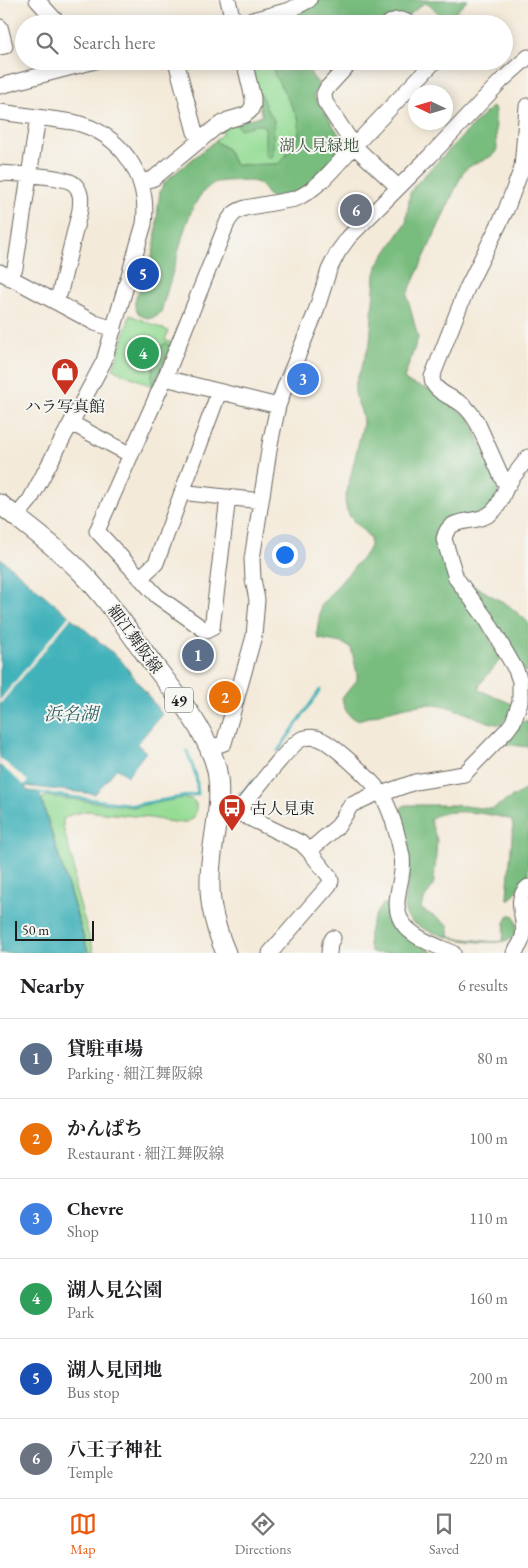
<!DOCTYPE html>
<html lang="en">
<head>
<meta charset="utf-8">
<style>
  :root { --surface:#fff; --page:#f2f2f2; --text:#202124; --muted:#757577; --line:#e0e0e0; --accent:#ea580c }
  body { margin:0; font-family:"EB Garamond","Noto Serif JP",serif; background:var(--page); color:var(--text) }
  .compass { position:absolute; left:408px; top:85px; width:45px; height:45px; border-radius:50%; background:var(--surface); box-shadow:0 2px 12px #0003; rotate:274deg }
  .scale { position:absolute; left:15px; bottom:12px; width:79px; box-sizing:border-box; padding-left:5px; border:2px solid #1c1c1c; border-top:0; font-size:14px; line-height:18px; white-space:nowrap; color:#1c1c1c; -webkit-text-stroke:4px #f6f6f2; paint-order:stroke }
  .you { position:absolute; left:284px; top:554px; width:18px; height:18px; margin:-12px; border:4px solid #fff; border-radius:50%; background:#1a73e8; box-shadow:0 0 0 8px #1a73e833 }
  .badge { display:grid; place-items:center; width:32px; height:32px; border-radius:50%; background:var(--accent); color:#fff; font-size:16px; font-weight:700 }
  .pin { position:absolute; translate:-50% -50%; border:2px solid #fff; box-shadow:0 1px 5px #0006 }
  .list { margin:0; padding:0; list-style:none }
  h2 { display:flex; justify-content:space-between; align-items:center; height:65px; margin:0; padding:0 20px; font-size:21px }
  h2 small { font-size:16px; font-weight:400; color:var(--muted) }
  .list li { display:grid; grid-template-columns:32px 1fr auto; gap:15px; align-items:center; box-sizing:border-box; height:80px; padding:0 20px; border-top:1px solid var(--line) }
  .list b { display:block; font-size:19px; white-space:nowrap }
  .list p { margin:0; font-size:16px; white-space:nowrap; color:var(--muted) }
  .list em { font-size:16px; font-style:normal; color:var(--muted) }
  .icon { flex:none; width:28px; height:28px; fill:none; stroke:currentColor; stroke-width:2; stroke-linecap:round; stroke-linejoin:round }
  .map { position:relative; flex:none; width:528px; height:953px; overflow:hidden }
  .search { position:absolute; background:var(--surface); box-shadow:0 2px 12px #0003; left:15px; right:15px; top:15px; height:55px; display:flex; align-items:center; gap:12px; box-sizing:border-box; padding:0 18px; border-radius:28px; color:var(--muted); font-size:19px }
  .sheet { height:545px; background:var(--surface) }
  nav { display:flex; justify-content:space-around; align-items:center; box-sizing:border-box; height:70px; border-top:1px solid var(--line); background:var(--surface); font-size:14px; color:var(--muted) }
  nav a { display:grid; justify-items:center; gap:2px }
  nav .on { color:var(--accent) }
  .map>svg:first-child { display:block }
</style>
</head>
<body>
<div class="map">
<svg width="528" height="953" viewBox="0 0 528 953">
  <rect width="100%" height="100%" fill="#f6f6f2"/>
  <filter id="ink" filterUnits="userSpaceOnUse"><feTurbulence type="fractalNoise" baseFrequency=".02" numOctaves="2"/><feDisplacementMap in="SourceGraphic" scale="10" xChannelSelector="R" yChannelSelector="G"/><feConvolveMatrix kernelMatrix="1 2 1 2 8 2 1 2 1" color-interpolation-filters="sRGB"/></filter>
  <filter id="wash" filterUnits="userSpaceOnUse"><feTurbulence type="fractalNoise" baseFrequency=".0096" numOctaves="4" result="noise"/><feDisplacementMap in="SourceGraphic" scale="20" xChannelSelector="R" yChannelSelector="G"/><feGaussianBlur stdDeviation="1.12" result="paint"/><feColorMatrix in="noise" values="0 0 0 0 0 0 0 0 0 0 0 0 0 0 0 0 0 1.4 0 .05"/><feComposite in="paint" operator="in"/></filter>
  <g filter="url(#wash)">
    <rect width="100%" height="100%" fill="#f4ead9"/>
    <path fill="#95dc95" stroke="#587c58" d="M248,61H278L274,69V73L299,118V137L279,164L235,165L227,149L215,141L223,133L220,130L238,122L262,116Z
      M130,315L168,331L165,340L172,343L154,387L113,369L121,346Z
      M45,796L133,807L184,798L192,799L196,804V812L193,819L186,822H173L144,817L86,811L70,815L63,819V827L74,867L75,888L94,953H89L42,801L43,798Z"/>
    <path fill="#78bc7e" stroke="#4a6c4d" d="M318,0H468L449,18C437,18 435,5 424,3L408,16L381,24H299L301,11Z
      M278,61H318L310,71L312,76L319,84L314,94V96L342,139L344,144L343,149L308,188L272,198C265,194 264,185 256,182C248,180 221,180 214,183C190,197 183,236 176,261C171,278 166,295 161,312C153,324 133,317 135,302C136,292 145,284 148,274C150,264 153,253 155,243C157,226 157,209 160,192L163,185L169,178L215,141L227,149L235,165L277,164L281,162L299,137V120L274,73V69Z
      M259,93L262,96L266,108L274,120L273,156L269,159L265,155V127C258,122 248,128 239,129L237,125L240,121L262,116L257,97Z
      M491,107L494,108L495,111L497,150C490,162 472,161 463,172L407,295L418,338L404,378L407,382L430,390L470,418L500,489L490,509L444,526L472,607L501,659L480,684L479,690L510,703L513,704V710L501,725C482,722 464,711 445,706C420,699 383,714 357,720C348,718 343,707 342,698L357,680V673L351,648L342,643L320,639L318,638L317,632L321,605L367,552L370,546V538C359,524 346,520 345,500L363,424C364,410 353,400 355,385L370,343L375,275L377,266L406,223L410,193L415,185Z
      M358,193L362,194L371,204L356,222L352,220L345,207L347,202Z
      M165,343L169,345L170,347L155,384H153L151,382C152,371 155,349 165,343Z
      M473,585L508,605L528,622V674L524,671L471,587Z
      M528,720V747L505,744L504,741L517,724Z
      M528,788V882L522,885L510,899H508L507,896L513,825L511,820C495,814 442,805 430,820L437,840L434,882C431,892 422,899 421,909L447,924L449,926V936L453,938L498,942L503,940L505,923L509,915H513C517,920 517,927 516,933C512,953 415,938 406,914C400,900 409,887 409,873C409,867 407,860 406,854C403,842 401,829 398,817C398,810 400,807 406,805H454L492,809Z
      M383,904H387C391,910 391,917 395,923C402,939 420,945 434,953H372C363,938 373,916 383,904Z"/>
    <path fill="#42b2ba" stroke="#2f676b" d="M0,558L120,659L162,714L137,744L146,752L127,776L117,768L95,794L24,786L28,791L39,792L88,953H0Z"/>
    <path fill="#f4ead9" d="M69,616L71,618L0,704V700Z
      M0,758L28,781L24,785L0,765Z"/>
    <g fill="none" stroke-linecap="round" stroke-linejoin="round">
      <path stroke="#42b2ba" stroke-width="3" d="M278,751L320,690
        M39,793L135,805L198,794L196,776L187,751
        M240,793H242L253,781"/>
    </g>
  </g>
  <g filter="url(#ink)">
    <g fill="none" stroke-linecap="round" stroke-linejoin="round">
      <defs>
        <path id="minor" d="M37,0L59,24
          M228,0L234,24
          M237,24L290,10L309,0
          M388,24C395,19 402,18 410,24
          M0,27L5,46L0,47
          M176,61L195,132L201,140
          M352,61L327,88L324,94L325,102L354,146L435,61
          M0,86L95,61
          M0,112L73,122C121,133 150,176 144,224L104,361L30,500L16,517
          M0,173C15,174 65,176 74,184C82,191 81,201 80,210L60,292L55,301
          M141,183L154,178L216,127L228,120L245,115L250,111L253,105V98L244,61
          M0,272L95,323L114,329
          M10,278L15,268L38,117
          M165,378L278,406
          M71,423L131,455
          M509,484L503,480L478,424C474,417 469,410 463,405C453,397 431,391 432,377L467,288L506,210L522,168L527,106H528
          M183,491L189,493L261,501
          M228,497L212,628L206,631L157,596L97,531L165,378L227,223C232,214 236,211 245,208L295,199C319,189 336,165 354,146L398,187
          M140,578L156,563L219,392
          M210,748L224,743L254,636L257,600L253,579L252,559L270,444L278,406L286,384L315,314L329,270L338,252L349,237L430,156L501,81L528,57
          M381,794L415,782L464,774L507,730L513,722L520,702V681L516,670L487,620L456,578L444,539C448,515 473,525 488,515C500,508 501,497 507,486C513,476 521,467 528,457
          M219,805L233,810L301,843L309,851L330,877L331,881L329,885L270,953
          M239,813L244,804C254,792 290,744 302,739C306,737 312,737 317,738C331,741 374,782 382,795C392,812 398,836 402,856C406,879 389,901 402,922C412,938 437,946 453,953
          M309,851L338,826L351,805L380,792
          M329,953L330,943L333,938
          M514,953C518,948 522,942 523,936C527,918 512,900 528,887"/>
        <path id="major" d="M0,504C27,526 57,547 81,572C104,595 123,623 142,649C167,684 214,736 218,778C222,813 210,846 210,880C209,906 216,930 226,953"/>
      </defs>
      <use href="#minor" stroke="#68645e" stroke-width="17"/>
      <use href="#major" stroke="#68645e" stroke-width="21"/>
      <use href="#minor" stroke="#fff" stroke-width="15"/>
      <use href="#major" stroke="#fff" stroke-width="19"/>
    </g>
  </g>
  <defs>
    <symbol id="shop-pin" viewBox="-11 -11 22 30"><path d="M0 17L-7.5 6A9.5 9.5 0 1 1 7.5 6Z" fill="#c8321e" stroke="#f6f6f2"/><path d="M-5-2.5h2.3a2.7 3.5 0 0 1 5.4 0H5L5.5 6h-11ZM-1.5-2.5h3a1.5 2.3 0 0 0-3 0Z" fill="#fff"/></symbol>
    <symbol id="bus-pin" viewBox="-11 -11 22 30"><path d="M0 17L-7.5 6A9.5 9.5 0 1 1 7.5 6Z" fill="#c8321e" stroke="#f6f6f2"/><path d="M-5-6H5V4H4V6H2V4H-2V6H-4V4H-5ZM-3.5-4V0h7V-4ZM-3.5 1.2v1.5H-2V1.2ZM2 1.2v1.5H3.5V1.2Z" fill="#fff"/></symbol>
  </defs>
  <g fill-rule="evenodd">
    <use href="#shop-pin" x="49" y="356" width="32" height="43"/>
    <use href="#bus-pin" x="216" y="792" width="32" height="43"/>
  </g>
  <g text-anchor="middle" dominant-baseline="central" stroke-width="4" stroke-linejoin="round" paint-order="stroke">
    <rect fill="#f6f6f2" stroke="#5d5d5c" stroke-width="1" x="165" y="687.5" width="28" height="25" rx="4"/>
    <g font-size="15" font-weight="bold" fill="#1c1c1c">
      <text x="179" y="700">49</text>
    </g>
    <g font-size="16" fill="#405640" stroke="#f6f6f2">
      <text x="319" y="145">湖人見緑地</text>
    </g>
    <g font-size="16" fill="#1c1c1c" stroke="#f6f6f2">
      <text x="65" y="406">ハラ写真館</text>
      <text x="251" y="808" text-anchor="start">古人見東</text>
    </g>
    <g font-size="16" fill="#1c1c1c" stroke="#f6f6f2">
      <text transform="translate(135 639) rotate(54)">細江舞阪線</text>
    </g>
    <g font-size="18" font-style="italic" fill="#2d6063" stroke="#f6f6f2">
      <text x="71" y="713">浜名湖</text>
    </g>
  </g>
</svg>
<svg class="compass" viewBox="-18 -18 36 36"><path d="M0-13l5 13h-10z" fill="#e53935"/><path d="M0 13l5-13h-10z" fill="#757577"/></svg>
<div class="scale">50 m</div>
<div class="you"></div>
<div class="pin badge" style="left:198px;top:655px;background:#5c6f8a">1</div>
<div class="pin badge" style="left:225px;top:697px;background:#e8710a">2</div>
<div class="pin badge" style="left:303px;top:379px;background:#3f7fe0">3</div>
<div class="pin badge" style="left:143px;top:353px;background:#2e9e5b">4</div>
<div class="pin badge" style="left:143px;top:274px;background:#1a4fb4">5</div>
<div class="pin badge" style="left:356px;top:210px;background:#6b7280">6</div>
<div class="search"><svg class="icon" aria-label="search" viewBox="0 0 24 24"><circle cx="10" cy="10" r="6"/><path d="M15 15l6 6"/></svg>Search here</div>
</div>
<section class="sheet">
<h2>Nearby<small>6 results</small></h2>
<ul class="list">
<li><span class="badge" style="background:#5c6f8a">1</span><div><b>貸駐車場</b><p>Parking · 細江舞阪線</p></div><em>80 m</em></li>
<li><span class="badge" style="background:#e8710a">2</span><div><b>かんぱち</b><p>Restaurant · 細江舞阪線</p></div><em>100 m</em></li>
<li><span class="badge" style="background:#3f7fe0">3</span><div><b>Chevre</b><p>Shop</p></div><em>110 m</em></li>
<li><span class="badge" style="background:#2e9e5b">4</span><div><b>湖人見公園</b><p>Park</p></div><em>160 m</em></li>
<li><span class="badge" style="background:#1a4fb4">5</span><div><b>湖人見団地</b><p>Bus stop</p></div><em>200 m</em></li>
<li><span class="badge" style="background:#6b7280">6</span><div><b>八王子神社</b><p>Temple</p></div><em>220 m</em></li>
</ul>
</section>
<nav>
<a class="on"><svg class="icon" aria-label="map" viewBox="0 0 24 24"><path d="M3 6l6-2 6 2 6-2v14l-6 2-6-2-6 2zM9 4v14M15 6v14"/></svg>Map</a>
<a><svg class="icon" aria-label="directions" viewBox="0 0 24 24"><path d="M12 3l9 9-9 9-9-9zM9 14v-3h6M13 9l2 2-2 2"/></svg>Directions</a>
<a><svg class="icon" aria-label="saved" viewBox="0 0 24 24"><path d="M7 4h10v16l-5-4-5 4z"/></svg>Saved</a>
</nav>
</body>
</html>
